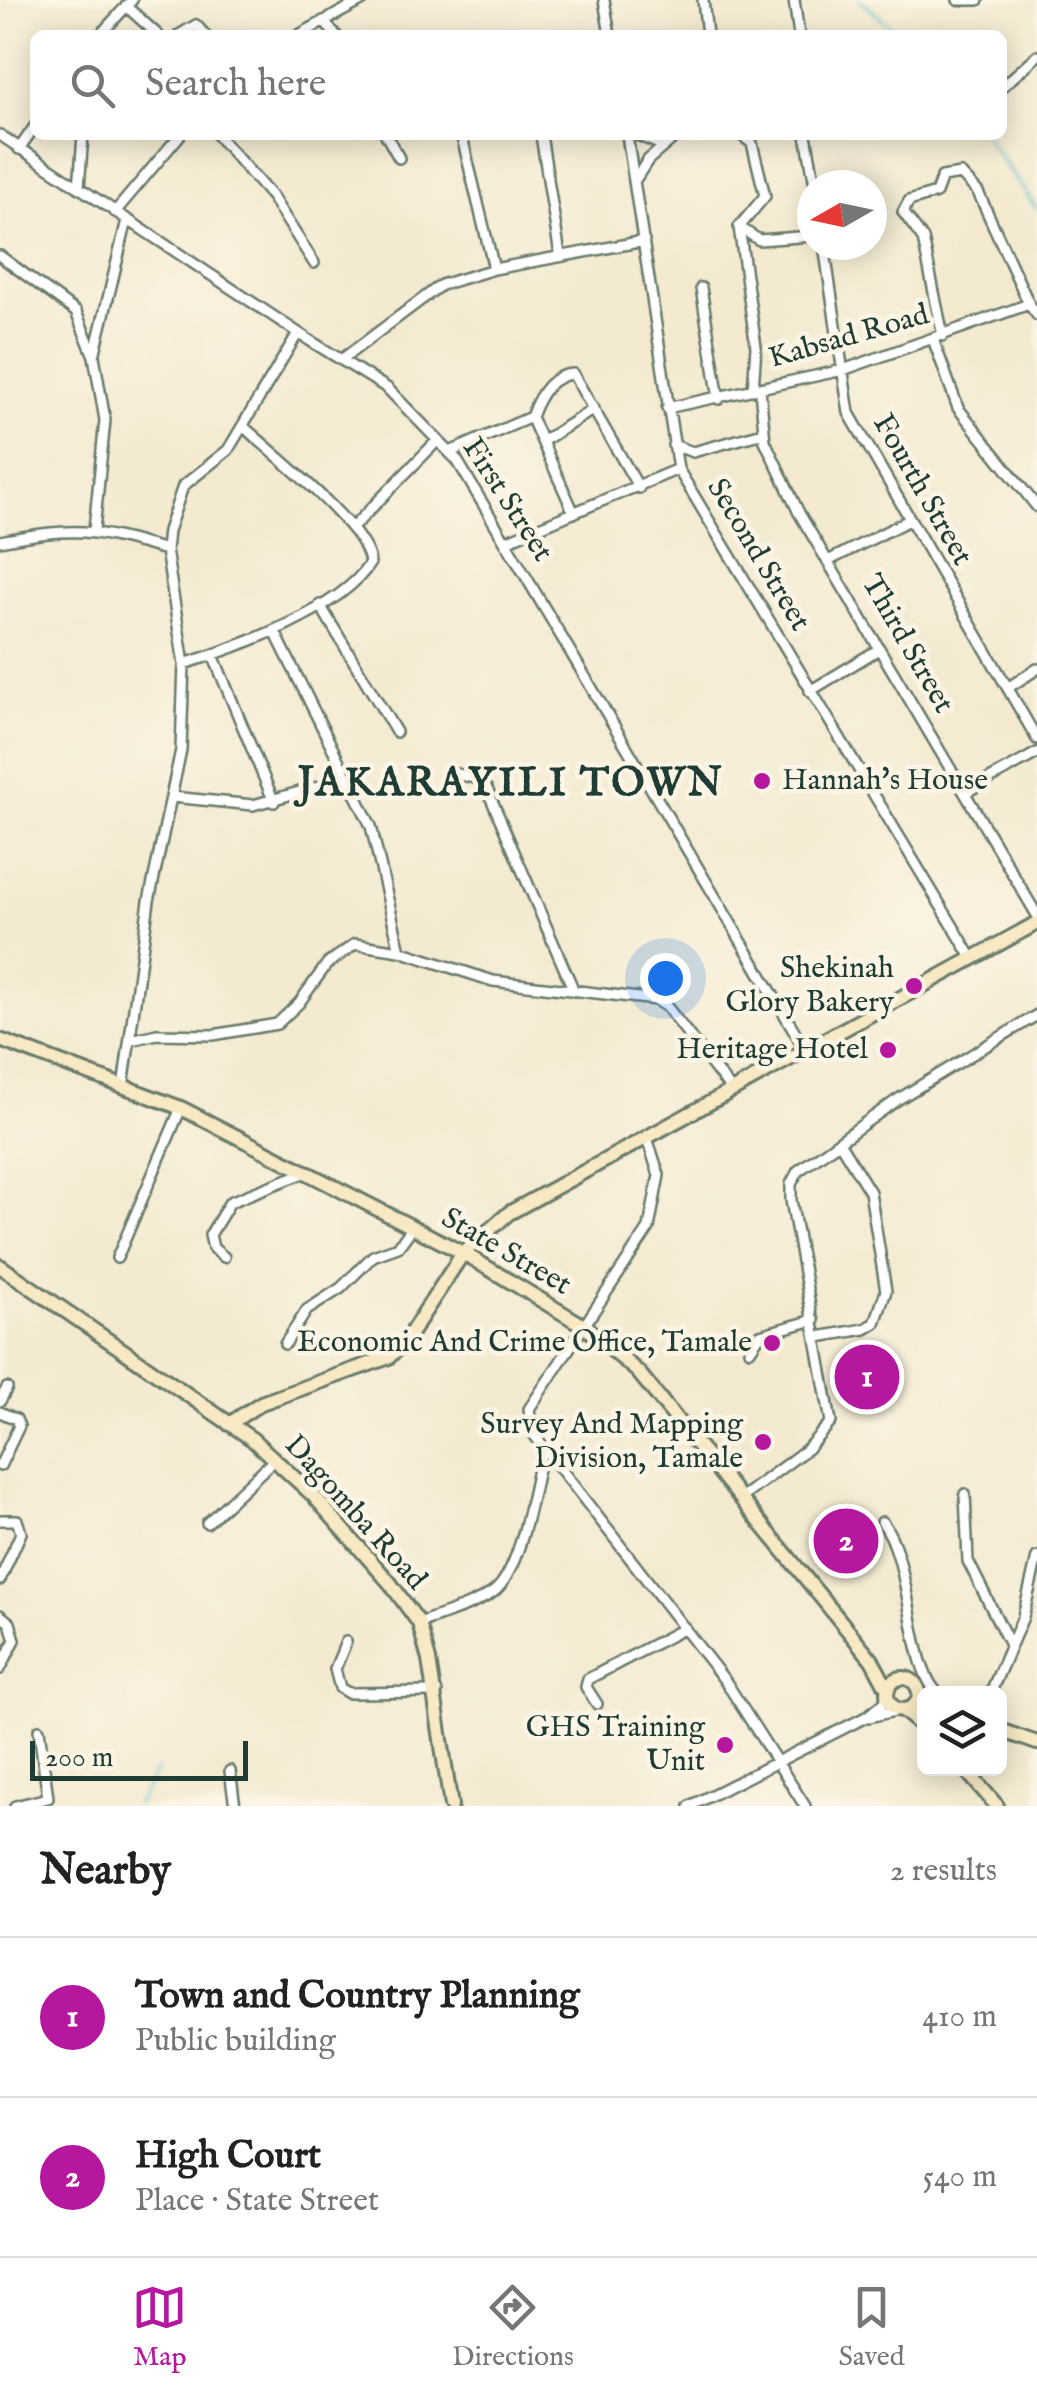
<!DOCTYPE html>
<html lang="en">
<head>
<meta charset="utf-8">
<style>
  :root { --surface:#fff; --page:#f2f2f2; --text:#222; --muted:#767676; --line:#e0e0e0; --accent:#b5179e }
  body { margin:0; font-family:"IM FELL English",serif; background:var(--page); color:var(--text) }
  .controls { position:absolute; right:30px; bottom:30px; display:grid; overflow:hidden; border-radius:15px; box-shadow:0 5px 25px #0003 }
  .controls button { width:90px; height:90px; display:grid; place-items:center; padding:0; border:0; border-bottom:2px solid var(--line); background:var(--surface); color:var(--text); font:50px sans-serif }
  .compass { position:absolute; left:797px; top:170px; width:90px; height:90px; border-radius:50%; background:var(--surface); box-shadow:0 5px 25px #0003; rotate:261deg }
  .scale { position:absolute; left:30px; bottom:25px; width:218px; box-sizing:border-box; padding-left:10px; border:5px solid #1f3d34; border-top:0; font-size:28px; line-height:35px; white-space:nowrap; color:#1f3d34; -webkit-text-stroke:8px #fcf5e5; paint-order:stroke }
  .you { position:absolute; left:665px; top:978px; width:35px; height:35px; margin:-25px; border:8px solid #fff; border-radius:50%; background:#1a73e8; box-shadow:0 0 0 15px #1a73e833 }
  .badge { display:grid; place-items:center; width:65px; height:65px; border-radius:50%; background:var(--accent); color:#fff; font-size:32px; font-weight:700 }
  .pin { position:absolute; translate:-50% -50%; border:5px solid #fff; box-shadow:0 2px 10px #0006 }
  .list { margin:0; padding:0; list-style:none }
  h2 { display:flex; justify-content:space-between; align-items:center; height:130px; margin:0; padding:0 40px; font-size:42px }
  h2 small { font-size:32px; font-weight:400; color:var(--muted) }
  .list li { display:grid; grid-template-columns:65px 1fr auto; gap:30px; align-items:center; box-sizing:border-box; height:160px; padding:0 40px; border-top:2px solid var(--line) }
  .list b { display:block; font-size:38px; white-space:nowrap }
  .list p { margin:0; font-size:32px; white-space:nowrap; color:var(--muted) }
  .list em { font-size:32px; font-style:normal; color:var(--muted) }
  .icon { flex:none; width:55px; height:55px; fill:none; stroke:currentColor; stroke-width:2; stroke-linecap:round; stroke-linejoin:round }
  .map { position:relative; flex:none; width:1037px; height:1806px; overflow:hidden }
  .search { position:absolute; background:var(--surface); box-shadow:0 5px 25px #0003; left:30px; right:30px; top:30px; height:110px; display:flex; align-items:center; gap:25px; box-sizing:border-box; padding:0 35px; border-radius:15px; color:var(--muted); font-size:38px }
  .sheet { height:450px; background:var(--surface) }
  nav { display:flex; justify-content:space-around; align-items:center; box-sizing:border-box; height:140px; border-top:2px solid var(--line); background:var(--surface); font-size:28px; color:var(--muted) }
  nav a { display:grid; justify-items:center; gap:5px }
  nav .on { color:var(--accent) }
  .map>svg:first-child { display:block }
</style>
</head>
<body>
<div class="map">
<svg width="1037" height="1806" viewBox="0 0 1037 1806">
  <rect width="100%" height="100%" fill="#fcf5e5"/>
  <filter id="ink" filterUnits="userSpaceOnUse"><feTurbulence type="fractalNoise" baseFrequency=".01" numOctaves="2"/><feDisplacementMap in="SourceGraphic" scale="20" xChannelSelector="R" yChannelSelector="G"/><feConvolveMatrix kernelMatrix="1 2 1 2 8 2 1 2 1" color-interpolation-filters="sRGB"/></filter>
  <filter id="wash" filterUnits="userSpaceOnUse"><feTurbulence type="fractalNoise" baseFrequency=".0048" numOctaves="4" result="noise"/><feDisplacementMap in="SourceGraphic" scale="40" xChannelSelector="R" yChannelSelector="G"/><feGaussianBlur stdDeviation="2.25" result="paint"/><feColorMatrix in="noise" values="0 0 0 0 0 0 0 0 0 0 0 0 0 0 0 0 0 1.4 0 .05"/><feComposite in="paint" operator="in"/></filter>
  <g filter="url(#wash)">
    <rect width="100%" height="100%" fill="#f3ead0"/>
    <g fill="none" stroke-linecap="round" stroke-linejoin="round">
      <path stroke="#56bfd3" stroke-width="2.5" d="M860,0L901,35
        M984,135L1037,209
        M136,1806L157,1769"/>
    </g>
  </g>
  <g filter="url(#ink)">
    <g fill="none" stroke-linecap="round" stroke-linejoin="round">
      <defs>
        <path id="street" d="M604,0L610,35
          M703,0L707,35
          M794,0L799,35
          M958,0H978
          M126,6L158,35
          M323,21L336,35
          M100,35L132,0
          M179,35L196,25L205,35
          M299,35L363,0
          M1002,87L1037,56
          M0,135L309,340L387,388L457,460L805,1049
          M217,135L272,197L314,263
          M386,135L399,158
          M541,135L560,255
          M627,135L678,469L971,956
          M637,135L664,146
          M741,135L752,143L765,196L739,227L756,347L753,390
          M806,135L815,185
          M462,137L494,269
          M19,149L35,126
          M635,180L648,160L677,135
          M79,188L83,135
          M115,212L180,135
          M739,227L759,240L812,236
          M824,245L849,413L1037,739
          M0,256L76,312L94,356
          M701,288L719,399
          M943,336L923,239L903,212L909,201L936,193L942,177L961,174L978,192L1029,304
          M933,339L958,408L1037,507
          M341,360L441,285L494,269L644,241
          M760,389L765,441L799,513L1037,915
          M667,408L843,370L1029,304L1037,315
          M531,417C538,397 550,375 573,374L639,488
          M543,441L594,409
          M673,445L693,452L763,433
          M450,452L531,417L574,513
          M352,528L438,440
          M94,530L105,420L94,356L127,220
          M0,541C77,526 92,529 166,550
          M506,541L678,469
          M830,560L909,520
          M320,605L396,732
          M275,632L371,826L400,951
          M213,655L274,802
          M184,664C235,648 342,610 370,563C368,528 272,453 244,427
          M1009,687L1037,669
          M810,691L879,649
          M448,772L479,779L487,789L574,991
          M968,791L1037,753
          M172,797L253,805L346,779
          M131,1040L157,1034L213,1035L277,1024L299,1003L327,964L355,944L400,951L493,981L656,1000L667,1007L732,1091
          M123,1087L149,901L181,750L184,664L166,550L168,531L183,486L228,450L298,333
          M647,1138L659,1175L649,1228L529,1409L532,1432L726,1682L805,1806
          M224,1257L213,1248L210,1235L230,1202L306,1172
          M117,1258L181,1108
          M818,1337L865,1329L875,1323L886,1291L870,1192L839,1142
          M285,1344L307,1310L341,1288L373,1256L398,1247L413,1227
          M750,1350L760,1335L814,1320
          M0,1401L7,1388
          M0,1412L16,1419L19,1426L0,1466
          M965,1494L968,1561L1010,1645
          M741,1498L807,1449L831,1422L791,1200V1184L798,1171L897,1100L1037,1015
          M0,1520H17L21,1533L0,1580
          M882,1522C913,1559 907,1668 939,1694
          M207,1523L275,1459
          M0,1615L10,1623L15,1640L0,1669
          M419,1623C443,1614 470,1607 492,1593C522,1573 534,1482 543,1446
          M346,1642L335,1669L340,1688L348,1693L437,1692
          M990,1694L1023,1617L1037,1557
          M597,1704L586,1687L588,1679L685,1628
          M869,1717L899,1710
          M230,1771L235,1806
          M15,1806L48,1798L39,1730
          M690,1806L866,1717L888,1700"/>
        <path id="secondary" d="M0,1040L181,1108L463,1253L584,1326L638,1372L872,1660L888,1690
          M0,1266L252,1439L313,1495L390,1583L419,1623L429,1660L451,1806
          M229,1424L261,1403L389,1357L407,1339L463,1253L509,1213L1037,923
          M887 1694a16 16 0 1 1 32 0a16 16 0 1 1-32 0Z
          M904,1711L924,1728
          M1000,1730L1037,1743
          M964,1768L997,1806"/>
      </defs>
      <use href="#street" stroke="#697a6b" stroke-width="14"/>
      <use href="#secondary" stroke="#697a6b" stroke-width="18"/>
      <use href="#street" stroke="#fff" stroke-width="9"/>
      <use href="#secondary" stroke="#f6e9c3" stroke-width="12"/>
    </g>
  </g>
  <g fill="#b5179e" stroke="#fcf5e5" stroke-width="4">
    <circle cx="762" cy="781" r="10"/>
    <circle cx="914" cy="986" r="10"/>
    <circle cx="888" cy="1050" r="10"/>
    <circle cx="772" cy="1343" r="10"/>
    <circle cx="763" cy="1442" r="10"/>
    <circle cx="725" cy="1745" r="10"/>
  </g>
  <g text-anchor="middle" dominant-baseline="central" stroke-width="9" stroke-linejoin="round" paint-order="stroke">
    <g font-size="30" fill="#1f3d34" stroke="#fcf5e5">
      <text transform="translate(849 337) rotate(-16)">Kabsad Road</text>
      <text transform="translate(922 490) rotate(60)">Fourth Street</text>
      <text transform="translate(507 500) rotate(57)">First Street</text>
      <text transform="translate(758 555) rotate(59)">Second Street</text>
      <text transform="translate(907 644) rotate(60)">Third Street</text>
      <text transform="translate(506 1252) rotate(30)">State Street</text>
      <text transform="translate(355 1513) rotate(48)">Dagomba Road</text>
    </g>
    <g font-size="30" fill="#1f3d34" stroke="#fcf5e5" text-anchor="end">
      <text x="782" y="781" text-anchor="start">Hannah's House</text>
      <text x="894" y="969">Shekinah<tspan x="894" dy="34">Glory Bakery</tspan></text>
      <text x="868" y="1050">Heritage Hotel</text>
      <text x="752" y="1343">Economic And Crime Office, Tamale</text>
      <text x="743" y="1425">Survey And Mapping<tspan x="743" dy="34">Division, Tamale</tspan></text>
      <text x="705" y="1728">GHS Training<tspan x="705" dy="34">Unit</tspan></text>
    </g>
    <g font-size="40" font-weight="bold" letter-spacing="2.5" fill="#1f3d34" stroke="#fcf5e5">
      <text x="511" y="784">JAKARAYILI TOWN</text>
    </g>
  </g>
</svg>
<div class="controls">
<button><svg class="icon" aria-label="layers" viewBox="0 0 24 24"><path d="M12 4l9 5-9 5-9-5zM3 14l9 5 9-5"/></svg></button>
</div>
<svg class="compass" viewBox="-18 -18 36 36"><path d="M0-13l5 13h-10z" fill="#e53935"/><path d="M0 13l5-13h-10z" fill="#767676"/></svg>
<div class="scale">200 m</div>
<div class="you"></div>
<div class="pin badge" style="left:867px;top:1377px">1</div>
<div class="pin badge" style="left:846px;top:1541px">2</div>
<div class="search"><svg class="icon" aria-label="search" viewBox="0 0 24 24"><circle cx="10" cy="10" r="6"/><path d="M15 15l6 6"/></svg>Search here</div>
</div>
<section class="sheet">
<h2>Nearby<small>2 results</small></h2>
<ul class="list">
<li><span class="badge">1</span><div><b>Town and Country Planning</b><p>Public building</p></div><em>410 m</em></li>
<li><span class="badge">2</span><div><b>High Court</b><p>Place · State Street</p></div><em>540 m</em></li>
</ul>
</section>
<nav>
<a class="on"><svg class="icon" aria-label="map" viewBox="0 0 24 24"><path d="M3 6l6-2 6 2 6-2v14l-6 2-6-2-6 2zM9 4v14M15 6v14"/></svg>Map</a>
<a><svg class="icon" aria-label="directions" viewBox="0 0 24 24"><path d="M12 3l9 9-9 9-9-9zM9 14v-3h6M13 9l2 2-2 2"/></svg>Directions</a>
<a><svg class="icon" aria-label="saved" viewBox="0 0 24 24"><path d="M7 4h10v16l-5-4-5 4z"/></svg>Saved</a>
</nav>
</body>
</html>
